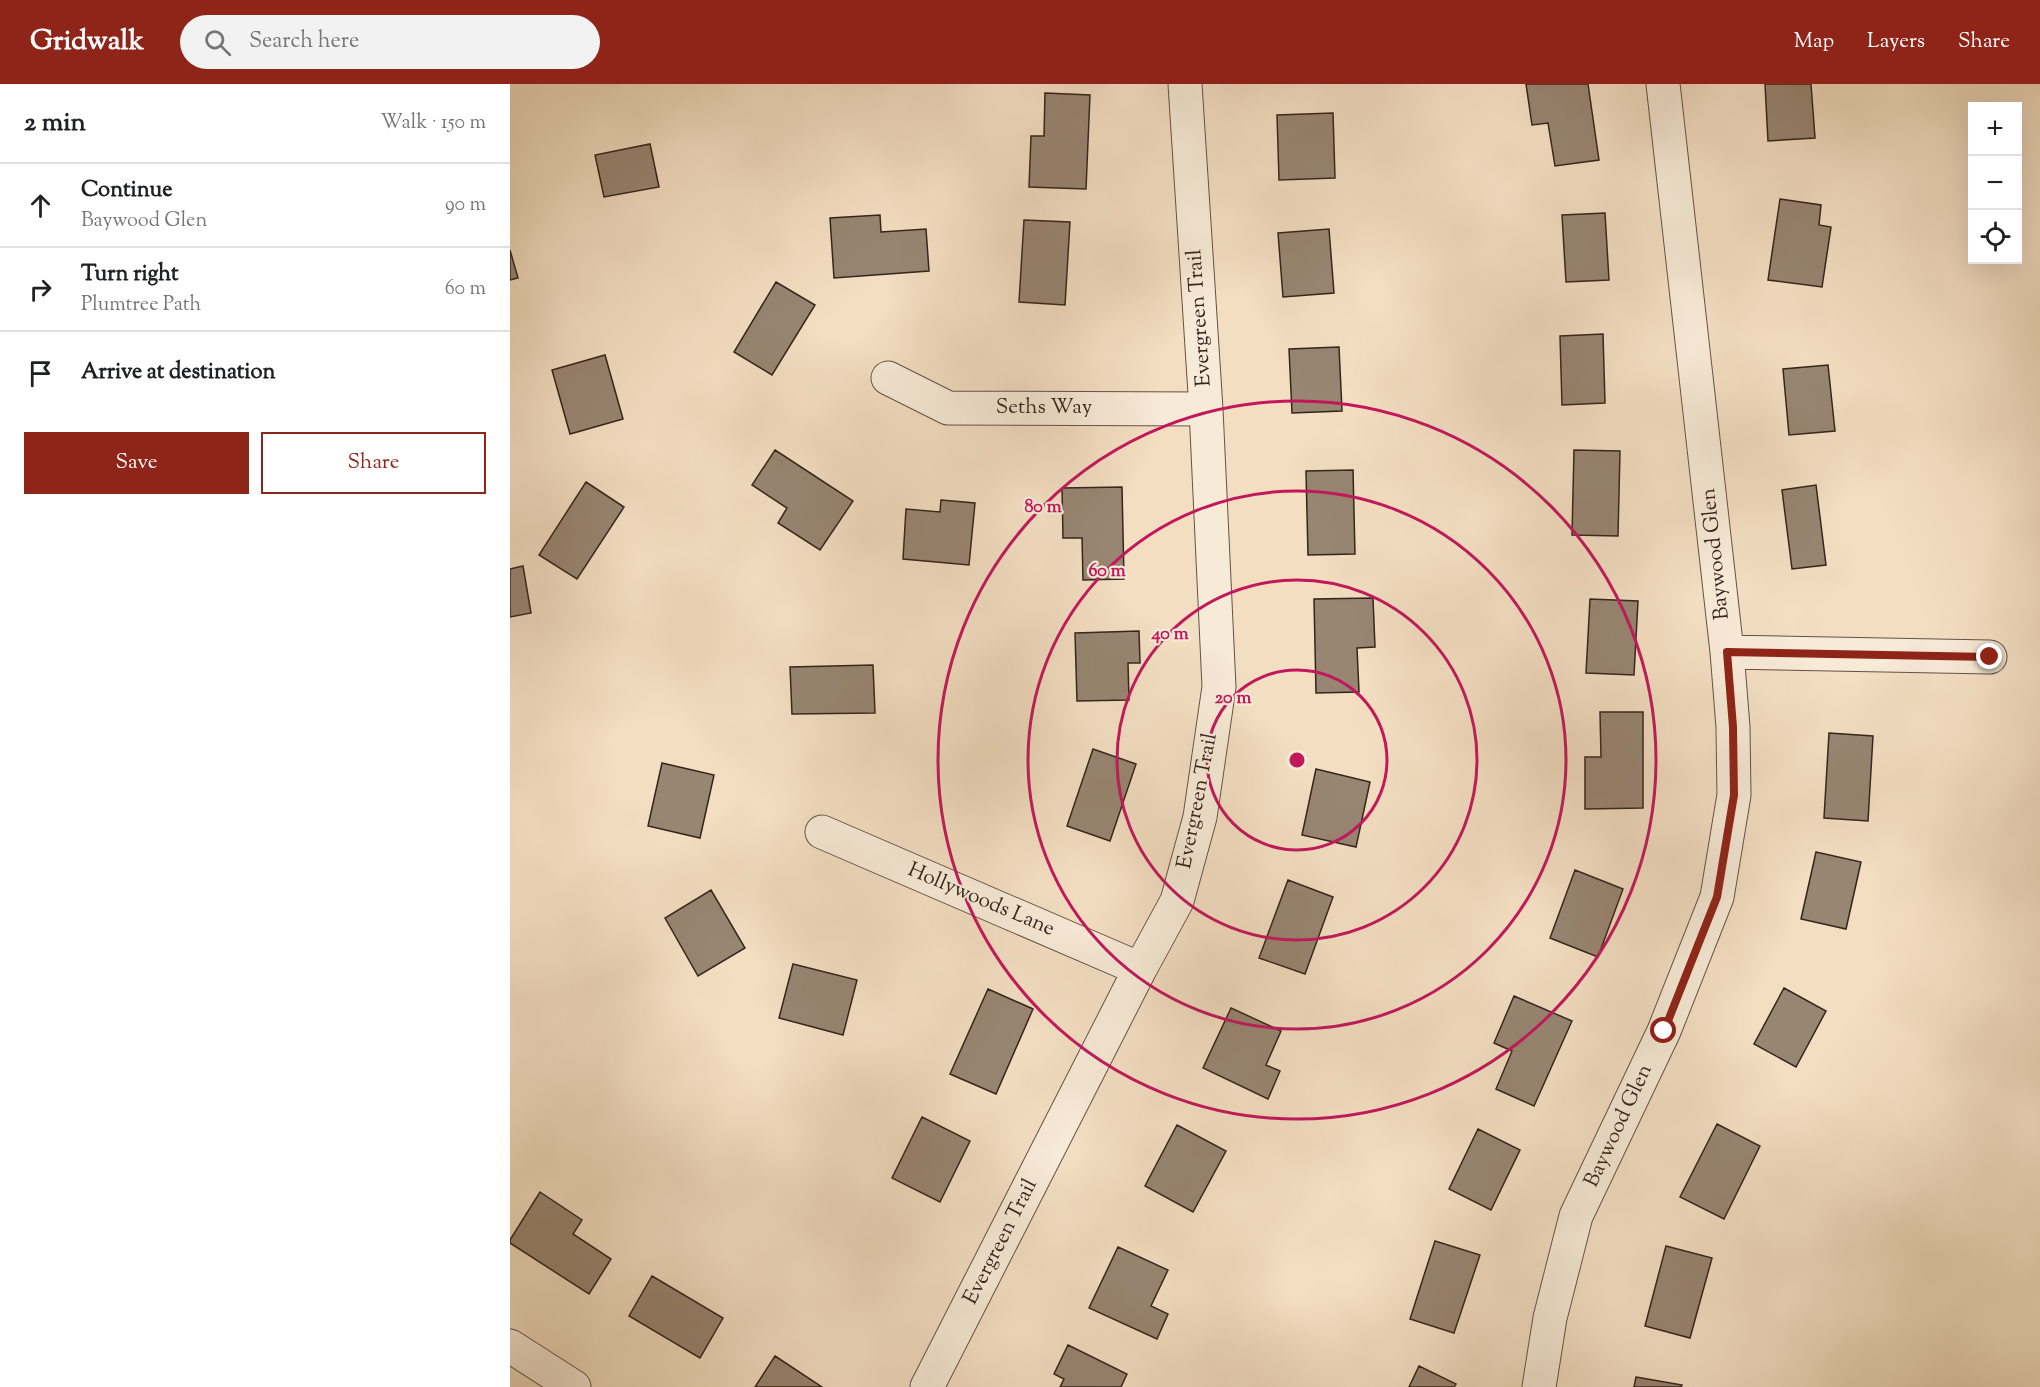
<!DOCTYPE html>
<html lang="en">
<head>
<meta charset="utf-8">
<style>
  :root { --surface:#fff; --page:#f2f2f2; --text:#202124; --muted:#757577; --line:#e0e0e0; --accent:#8f2418 }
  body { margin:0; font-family:"Sorts Mill Goudy",serif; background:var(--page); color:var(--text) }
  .controls { position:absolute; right:18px; top:18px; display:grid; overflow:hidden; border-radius:0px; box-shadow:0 6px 24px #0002 }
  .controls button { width:54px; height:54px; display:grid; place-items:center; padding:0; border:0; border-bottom:2px solid var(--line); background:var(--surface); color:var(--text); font:30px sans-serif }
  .stop { position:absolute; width:18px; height:18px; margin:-14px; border:4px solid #8f2418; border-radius:50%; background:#fff }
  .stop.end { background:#8f2418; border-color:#fff; box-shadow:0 2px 6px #0008 }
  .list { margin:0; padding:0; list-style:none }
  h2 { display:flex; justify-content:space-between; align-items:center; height:78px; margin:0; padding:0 24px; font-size:26px }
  h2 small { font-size:20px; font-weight:400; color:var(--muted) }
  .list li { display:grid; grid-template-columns:39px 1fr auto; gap:18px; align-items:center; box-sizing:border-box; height:84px; padding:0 24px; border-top:2px solid var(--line) }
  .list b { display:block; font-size:22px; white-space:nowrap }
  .list p { margin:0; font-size:20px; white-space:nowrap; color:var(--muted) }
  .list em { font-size:20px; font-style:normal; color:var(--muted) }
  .actions { display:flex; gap:12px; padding:18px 24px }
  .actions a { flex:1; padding:14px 0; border:2px solid var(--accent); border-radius:0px; text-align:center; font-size:21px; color:var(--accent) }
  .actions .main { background:var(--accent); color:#fff }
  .icon { flex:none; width:33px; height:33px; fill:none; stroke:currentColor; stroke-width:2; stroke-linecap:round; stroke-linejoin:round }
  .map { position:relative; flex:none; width:1530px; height:1303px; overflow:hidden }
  header { display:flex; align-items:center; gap:36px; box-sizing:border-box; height:84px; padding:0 30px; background:var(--accent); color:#fff }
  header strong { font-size:28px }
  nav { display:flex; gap:33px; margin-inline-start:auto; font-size:21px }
  .search { width:420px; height:54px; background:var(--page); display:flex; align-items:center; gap:15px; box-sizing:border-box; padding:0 21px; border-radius:33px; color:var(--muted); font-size:22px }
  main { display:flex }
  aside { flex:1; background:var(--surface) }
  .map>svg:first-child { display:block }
</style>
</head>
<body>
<header>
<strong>Gridwalk</strong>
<div class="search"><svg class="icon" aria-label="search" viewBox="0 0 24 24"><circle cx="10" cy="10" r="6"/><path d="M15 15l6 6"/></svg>Search here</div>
<nav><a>Map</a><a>Layers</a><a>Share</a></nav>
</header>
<main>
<aside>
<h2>2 min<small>Walk · 150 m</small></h2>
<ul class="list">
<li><svg class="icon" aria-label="ahead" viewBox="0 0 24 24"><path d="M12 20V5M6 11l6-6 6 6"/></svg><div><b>Continue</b><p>Baywood Glen</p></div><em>90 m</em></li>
<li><svg class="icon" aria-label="right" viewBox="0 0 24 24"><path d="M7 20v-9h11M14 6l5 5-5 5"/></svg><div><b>Turn right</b><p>Plumtree Path</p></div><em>60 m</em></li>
<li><svg class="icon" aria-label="arrive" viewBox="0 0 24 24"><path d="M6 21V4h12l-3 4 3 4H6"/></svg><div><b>Arrive at destination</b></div></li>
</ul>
<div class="actions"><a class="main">Save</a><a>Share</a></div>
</aside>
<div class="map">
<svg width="1530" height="1303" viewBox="0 0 1530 1303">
  <rect width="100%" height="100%" fill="#f3dec2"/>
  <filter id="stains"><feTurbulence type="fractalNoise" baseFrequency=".00333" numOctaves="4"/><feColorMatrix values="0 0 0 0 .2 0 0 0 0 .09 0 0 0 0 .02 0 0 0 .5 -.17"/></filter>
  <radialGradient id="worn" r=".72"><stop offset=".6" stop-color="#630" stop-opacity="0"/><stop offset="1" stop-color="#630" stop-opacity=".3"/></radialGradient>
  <path fill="#988572" stroke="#36241c" stroke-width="1.5" d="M1016,0H1078L1089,76L1045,82L1038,39L1022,41Z
    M1255,0H1301L1305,54L1258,57Z
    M535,9L580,11L576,105L519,103L521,52H534Z
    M823,29L825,94L769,96L767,31Z
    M140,60L149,103L94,113L85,71Z
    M1270,115L1311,121L1309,141L1321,143L1312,203L1258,196Z
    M1095,129L1099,196L1056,198L1052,131Z
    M370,131L371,148L416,145L419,187L324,194L320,134Z
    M514,136L560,138L555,221L509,218Z
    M819,145L824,209L773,213L768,149Z
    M0,166L8,194L0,196Z
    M266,198L305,221L262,291L224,268Z
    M1093,250L1095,319L1052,321L1050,252Z
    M829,263L832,327L782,329L779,265Z
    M95,271L113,335L60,350L42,286Z
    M1318,281L1325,347L1279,351L1273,285Z
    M265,366L343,417L310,466L268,439L277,424L242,401Z
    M1064,366L1110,367L1108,452L1062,451Z
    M843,386L845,470L798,471L796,387Z
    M76,398L114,423L67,495L29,471Z
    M1306,401L1316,481L1282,485L1272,406Z
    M612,403L614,495L573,496L572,454H553L552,404Z
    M431,416L465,419L459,481L393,475L396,425L430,428Z
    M13,482L21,529L0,533V485Z
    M863,514L865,563L847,564L849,608L806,609L804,515Z
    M1080,515L1128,517L1124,591L1076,589Z
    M629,547L630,579H618L619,616L567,617L565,549Z
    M363,581L365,629L282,630L280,583Z
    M1090,628H1133V724L1075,725V673H1091Z
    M1319,649L1363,652L1358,737L1314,734Z
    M583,665L626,680L600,757L557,742Z
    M152,679L204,691L190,754L138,742Z
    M806,685L860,698L846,763L792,751Z
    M1306,768L1351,778L1336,845L1291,835Z
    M1065,786L1113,805L1088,873L1040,854Z
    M778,796L823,813L795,890L749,874Z
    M201,806L235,864L188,892L155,834Z
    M283,880L347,896L333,951L269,934Z
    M1274,904L1316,927L1286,983L1244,960Z
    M478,905L523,925L486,1010L440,990Z
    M1004,912L1062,937L1024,1022L986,1005L1002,967L984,959Z
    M721,924L771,947L756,981L770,987L758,1015L693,984Z
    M412,1033L460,1057L430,1118L382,1094Z
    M1207,1040L1250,1062L1214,1135L1170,1113Z
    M667,1041L716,1067L683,1128L635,1102Z
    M968,1045L1010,1066L981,1126L939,1105Z
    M30,1108L72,1136L63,1150L101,1175L79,1210L0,1159V1156Z
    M925,1157L970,1171L944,1249L900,1235Z
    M1156,1162L1202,1174L1180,1254L1135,1242Z
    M608,1163L658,1186L641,1222L658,1230L647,1255L579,1224Z
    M142,1192L213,1234L190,1274L119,1232Z
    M558,1261L617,1290L611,1303H550L554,1295L544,1290Z
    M265,1272L312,1303H245Z
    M909,1282L946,1300L944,1303H899Z
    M1126,1293L1172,1301L1171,1303H1124Z"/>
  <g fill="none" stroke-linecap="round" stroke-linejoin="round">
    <defs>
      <path id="street" d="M378,294L438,324L696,325
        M1217,568L1480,573
        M312,748L630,885
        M0,1262L64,1303
        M417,1303L630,885L667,817L690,733L709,603L696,325L675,0
        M1029,1303L1040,1234L1066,1132L1154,947L1207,813L1224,711L1223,643L1217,568L1153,0"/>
    </defs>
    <use href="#street" stroke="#655246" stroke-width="35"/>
    <use href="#street" stroke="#f7ead7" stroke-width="33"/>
  </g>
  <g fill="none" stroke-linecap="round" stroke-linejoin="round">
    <path stroke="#8f2418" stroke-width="8" d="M1154,947L1207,813L1224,711L1223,643L1217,568L1480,573"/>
  </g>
  <g fill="none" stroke="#c2185b" stroke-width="3">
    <circle cx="787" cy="676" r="90"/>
    <circle cx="787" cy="676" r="180"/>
    <circle cx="787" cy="676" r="269"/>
    <circle cx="787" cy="676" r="359"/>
  </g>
  <g text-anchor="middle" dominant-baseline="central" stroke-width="4.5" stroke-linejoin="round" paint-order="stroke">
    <g font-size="21" fill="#36241c" stroke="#f7ead7">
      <text transform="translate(690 234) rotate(-94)">Evergreen Trail</text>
      <text x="534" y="324">Seths Way</text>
      <text transform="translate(1206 470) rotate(-96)">Baywood Glen</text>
      <text transform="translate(688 717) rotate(-79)">Evergreen Trail</text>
      <text transform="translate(471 816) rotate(23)">Hollywoods Lane</text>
      <text transform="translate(1109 1042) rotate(-65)">Baywood Glen</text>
      <text transform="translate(491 1158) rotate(-63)">Evergreen Trail</text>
    </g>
  </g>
  <circle cx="787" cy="676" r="9" fill="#c2185b" stroke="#f7ead7" stroke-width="3"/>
  <g font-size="18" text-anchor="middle" font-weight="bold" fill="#c2185b" stroke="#f7ead7" stroke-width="4.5" stroke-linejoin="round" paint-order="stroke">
    <text x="533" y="428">80 m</text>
    <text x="597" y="492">60 m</text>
    <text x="660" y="555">40 m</text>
    <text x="723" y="619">20 m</text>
  </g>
  <rect width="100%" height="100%" filter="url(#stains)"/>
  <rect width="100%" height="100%" fill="url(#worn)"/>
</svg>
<div class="controls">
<button>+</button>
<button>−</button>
<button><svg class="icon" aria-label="locate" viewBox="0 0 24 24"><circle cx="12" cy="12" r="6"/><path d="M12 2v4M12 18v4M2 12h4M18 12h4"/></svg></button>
</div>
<div class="stop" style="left:1154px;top:947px"></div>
<div class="stop end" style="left:1480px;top:573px"></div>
</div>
</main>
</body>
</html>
